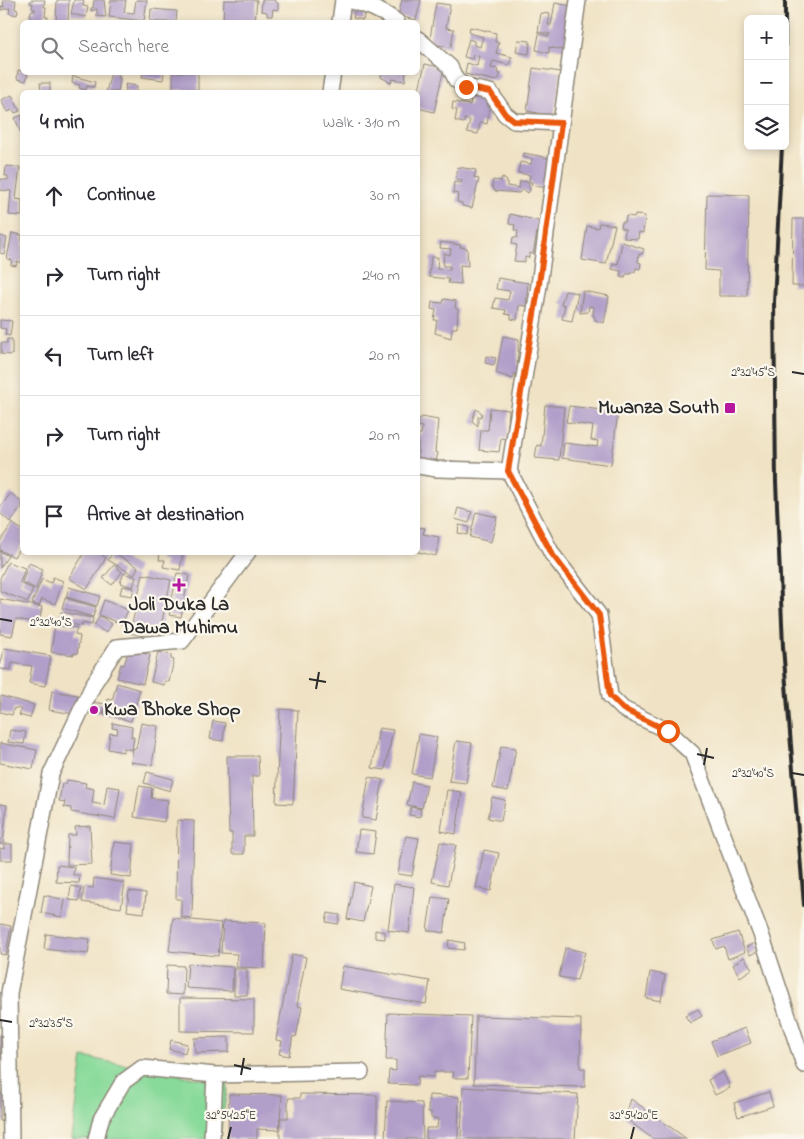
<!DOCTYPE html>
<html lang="en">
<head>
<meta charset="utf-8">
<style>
  :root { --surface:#fff; --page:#f2f2f3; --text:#2b2b33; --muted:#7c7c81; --line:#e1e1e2 }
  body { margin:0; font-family:"Indie Flower",sans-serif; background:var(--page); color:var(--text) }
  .controls { position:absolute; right:15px; top:15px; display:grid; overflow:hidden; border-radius:8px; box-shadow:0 2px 8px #0003 }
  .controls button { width:45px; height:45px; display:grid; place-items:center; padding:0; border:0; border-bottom:1px solid var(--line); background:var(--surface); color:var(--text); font:25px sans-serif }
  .stop { position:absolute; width:15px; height:15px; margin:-11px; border:4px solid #ea580c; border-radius:50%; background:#fff }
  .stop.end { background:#ea580c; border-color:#fff; box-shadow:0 1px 5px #0008 }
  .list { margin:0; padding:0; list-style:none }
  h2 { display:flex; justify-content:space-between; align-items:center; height:65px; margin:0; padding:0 20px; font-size:21px }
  h2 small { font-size:16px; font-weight:400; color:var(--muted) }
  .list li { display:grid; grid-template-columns:32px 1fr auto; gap:15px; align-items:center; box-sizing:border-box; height:80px; padding:0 20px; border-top:1px solid var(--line) }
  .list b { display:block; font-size:19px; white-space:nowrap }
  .list em { font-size:16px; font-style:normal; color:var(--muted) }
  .icon { flex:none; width:28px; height:28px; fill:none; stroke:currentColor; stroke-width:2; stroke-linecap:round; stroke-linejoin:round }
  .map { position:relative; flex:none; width:804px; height:1139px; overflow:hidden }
  .search { position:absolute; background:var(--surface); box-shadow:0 2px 8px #0003; left:20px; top:20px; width:400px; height:55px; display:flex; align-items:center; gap:12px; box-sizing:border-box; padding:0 18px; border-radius:8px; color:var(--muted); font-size:19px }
  .panel { position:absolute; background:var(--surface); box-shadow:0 2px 8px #0003; left:20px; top:90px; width:400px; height:465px; border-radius:8px }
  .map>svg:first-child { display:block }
</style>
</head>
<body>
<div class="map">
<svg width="804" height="1139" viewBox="0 0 804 1139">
  <rect width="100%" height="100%" fill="#fbf7ec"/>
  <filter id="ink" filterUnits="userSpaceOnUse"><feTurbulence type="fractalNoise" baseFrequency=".02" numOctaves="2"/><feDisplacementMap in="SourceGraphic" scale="10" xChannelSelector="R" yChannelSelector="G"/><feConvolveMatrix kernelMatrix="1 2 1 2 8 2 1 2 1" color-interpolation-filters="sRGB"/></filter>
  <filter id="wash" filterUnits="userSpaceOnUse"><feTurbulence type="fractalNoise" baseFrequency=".0096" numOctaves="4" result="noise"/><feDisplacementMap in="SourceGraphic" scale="20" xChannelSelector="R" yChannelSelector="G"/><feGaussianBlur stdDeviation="1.12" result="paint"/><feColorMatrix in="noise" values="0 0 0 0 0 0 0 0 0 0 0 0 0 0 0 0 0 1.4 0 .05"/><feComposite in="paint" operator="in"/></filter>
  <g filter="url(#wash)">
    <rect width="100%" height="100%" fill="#f0e3c5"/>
    <path fill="#88da9a" stroke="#5a8262" d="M83,1057L228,1084L219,1139H72Z"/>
    <g id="blocks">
      <path fill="#b19ec9" d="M3,0H16L15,9L18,10L17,15L9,13L10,8L1,10V6L4,7Z
        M31,0H45L44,7H46L45,17H48L47,22H29L31,11H35V9L32,8L33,3H30Z
        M57,0H69L68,22H56Z
        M74,0H84L83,6L88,7L86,17L71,14Z
        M94,0H104L106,17L97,16V9L91,11V8H93Z
        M111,0H126L124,12L134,13L136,0H147L144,21L109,17Z
        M224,0H257L255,22H223Z
        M262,0H275V2L278,3V10L273,9L272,16H267V12L261,11Z
        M402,0H421L416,20L398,16Z
        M436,3L450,5L446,28L454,29L451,47L429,44Z
        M555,3L572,6L564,50L549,47V53L536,50L539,34L549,36L550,34L538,32L541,13L550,14L548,25H551Z
        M151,9L177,11L176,22H150Z
        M355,10L365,12L363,20L353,18Z
        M470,27L496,33L495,42L499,43L496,53L512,57L509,65L493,61L491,68L498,69L497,73L501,74L497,81L465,74L467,63L477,66L479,56L473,55L472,59L464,57L469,39L474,41V45L480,47L483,37L469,33Z
        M518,40L530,41L529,54L516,52Z
        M425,64L444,68L434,112L418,108V93Z
        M533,68L561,72L554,116L527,111Z
        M18,70L28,72L26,81L17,79Z
        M143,72H164L163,80L142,77Z
        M173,72H198V90H173Z
        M381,72H406L405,81L392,79L391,83L381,77Z
        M111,73L119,74L118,78H120L118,92H106Z
        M73,76L95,82L94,87L87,86L86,90L79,88L80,85L72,83Z
        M40,83H50V92H41Z
        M125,84L137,86L136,92H126Z
        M469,93L488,99L487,107H490L487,124L480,122L478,134L467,132L470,120L464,119V123L455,121L457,110L452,109L453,102L470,105L471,100H468Z
        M12,95L20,111L15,113L13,110L7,112L1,100Z
        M22,115V132L21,133L15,118Z
        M524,153L549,158L545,178L548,179L546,188L531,185L532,182H529L530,175L518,173L520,162L531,164L532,159L523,157Z
        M6,166L20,167L16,199L22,200V216L9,215L11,191L0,190V179L8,180V176H5Z
        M458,167L476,170L474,178L479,179L472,208L462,206V203L457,202L458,194L453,193L454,182L461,183L462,180L456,179Z
        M502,177L507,181V186L519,188L520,181L528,182L530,190L528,193L523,189L519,193L495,191L492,186L493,180L501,181Z
        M707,194L749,195L747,296H719V271L705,270Z
        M510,214L539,221L533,254L529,253V258L525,257V262L514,261L517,245L512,244L513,237L517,238L518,231L514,230L515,225L509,224Z
        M635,215L645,216L643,233L639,232L638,239L624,238L625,229L621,228L622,222H625L626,216L635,217Z
        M793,219H804V286H792Z
        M599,223L615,225L606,264L582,260L587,226L598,228Z
        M12,233L22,235V263L17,261L16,266L11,265L12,260L7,259Z
        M0,236L7,238L4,254L0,253Z
        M441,242L461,245L460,247L467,248L468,266L460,265L461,284L448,283L449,279L429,277L431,257H438L437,269L450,270V266H443L444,253L450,255L451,249L440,248Z
        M622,242L644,249L642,254H639L638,262L641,263L640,269L636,268L635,272H632L631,274H626L625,278L620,277L621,271L612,269L613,263L618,264Z
        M498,278L528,283L526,306L519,305L517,320L511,319V315L505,314L506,310L493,308L495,298L508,300L510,291L496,289Z
        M565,291L578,293L572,321L562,319L565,305L561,304Z
        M583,291L609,296L604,323L595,320V317L593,316L594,307L589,306L588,312L580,313Z
        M444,299L456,301L455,308L458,309L457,328H452L451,338L435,333L437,320H434L436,310L431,309L432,302L443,303Z
        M0,320L12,321L10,336L5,335L6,329L0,328Z
        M503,336L519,339L517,365L521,366L517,374H514L513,379L496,373Z
        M7,339H12V355L1,354V343H7Z
        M486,356L496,358L494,365L485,363Z
        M545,405L564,407L559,460L535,458L537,445L541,446Z
        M569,406L618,412L611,465L562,458L564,443L597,447L598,441L591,440L593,426L566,422Z
        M490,408L509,410L507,439L501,438L499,452L479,450L481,430H488Z
        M476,409L482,413L481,417L478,416V426L472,421Z
        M422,417L438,420L435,452L438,453L436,461L431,460L430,466L418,459V434H421L422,427L418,426L419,419Z
        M11,493L22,503V507L10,522L0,513V507Z
        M458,508L472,512L469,523L455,519Z
        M476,512L497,517L491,542L470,537Z
        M12,523L22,530V543L14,557L0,550V542Z
        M459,525L469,527L467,535L458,533Z
        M418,527L425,528L423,534L439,537L436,556L418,552Z
        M0,551L8,556L0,568Z
        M85,552H98L106,558L87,589L69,578Z
        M113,552L138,567L134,575L108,560Z
        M160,552H183L180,570L163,567L165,560H159Z
        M8,562L25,568L20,583L33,589L28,602L0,591V578Z
        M29,563L43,569L36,589L22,582Z
        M114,565L122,572L112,585L103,578Z
        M124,573L136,577L133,587L120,583Z
        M177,573L189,575L181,617L169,615Z
        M143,574L171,580L158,639L130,633Z
        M53,577L63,581L55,604L42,599L39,606L32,603L42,579L51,583Z
        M122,586L134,588L132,596L120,594Z
        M69,587L100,596L97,606L66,597Z
        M65,598L96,607L93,617L62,608Z
        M0,599L42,607L39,623L16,619L12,636L0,634Z
        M104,600L128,610L122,624L99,615Z
        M61,612L93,618L92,625L82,623V626L59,622Z
        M100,616L112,624L106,633L94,625Z
        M55,625L77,628L75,635L80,636L77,654L74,653V655L51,652Z
        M4,648L51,656L45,686L29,683L32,666L12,663L11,670L0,669Z
        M129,649L150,655L143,684L117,678L121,664L124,665Z
        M158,652L171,655V659L174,660L169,682L165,681L164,685L151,682Z
        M117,683L140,690L131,721L104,714L108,699L112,700Z
        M52,691L78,695L75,714L49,710Z
        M1,696L34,705L30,718L19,715L21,709L14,708L12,715L0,712Z
        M92,702L105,704L103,714L90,711Z
        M280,709L298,710L293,804L276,803Z
        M213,721L225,723L223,741L210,739Z
        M113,723L132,727L131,737H134L132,750L123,748V752L108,749L110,733L117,734L118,729L112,728Z
        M141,723L158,726L152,765L131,762L133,748L136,749Z
        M379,728L393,730L385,770L372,768Z
        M10,730L26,732L24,744L8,742Z
        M419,734L437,737L430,777L412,774Z
        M456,741L472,743L466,783L449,781Z
        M0,743L37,750L33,769L0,763Z
        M501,746L516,748L508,791L493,788Z
        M227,756H258L259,776H252L253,836H244V854H232V833H229Z
        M147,772L173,779L170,791L144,783Z
        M369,777L383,780L376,820L362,818Z
        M67,780L86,783L85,787L94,789L92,803L104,805L107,786L120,788L115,819L71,812V808L64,807L65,802L59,801L62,784H66Z
        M412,782L427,785L422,808L407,805Z
        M139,786L152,788L151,798L168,800L164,822L134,817Z
        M447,790L462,792L456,834L441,831Z
        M492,797L505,800L501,821L488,818Z
        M0,804L7,805L3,844H0Z
        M411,807L421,809L420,817L409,815Z
        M177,820L194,821L192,918L181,917V899H176Z
        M90,826L92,864L67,865L68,835H76L75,827Z
        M359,830L376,832L373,854L356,852Z
        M406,836L419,838L412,876L398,874Z
        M114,842L134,844L131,878L110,875Z
        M440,842L456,845L448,885L432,882Z
        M4,844H12V860H0V848L4,849Z
        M484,850L499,853L491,891L476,888Z
        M57,865L74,867L73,875H80L79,883L56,882Z
        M94,878L125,883L121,908L82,902L84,887L93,888Z
        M354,882L371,886L363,922L347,919Z
        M394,884L414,887L409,933L388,930Z
        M71,886L81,888L79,901L69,900Z
        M129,891L146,893L144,913L127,911Z
        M44,895L65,900L62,917L41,913Z
        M432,897L449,899L444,933L427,930Z
        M328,913L340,915L338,924L326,922Z
        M173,918L221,923L218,956L169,951Z
        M223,921L266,923L264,968L236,967L237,954L221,953Z
        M0,924L11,926L6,955L0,954Z
        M375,930L385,932V939L375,938Z
        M738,932L745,952L728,959L724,946L716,949L713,940Z
        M46,934L90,939L88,954L44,949Z
        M449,940L465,943L464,950L448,948Z
        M755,943L758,951L750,955L746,947Z
        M565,948L585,952L577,980L559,977Z
        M292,954L306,957L297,1006L302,1007L296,1037L293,1036L289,1056L279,1054L282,1041L276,1040Z
        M744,957L752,969L740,977L733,965Z
        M188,964L233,967L232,991L186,988Z
        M167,965L184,966L183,995L166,994Z
        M343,966L430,981L426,1004L339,989Z
        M234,969H247V995H234Z
        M650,972L665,975L661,1001L646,998Z
        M180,998L254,999V1032L180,1031Z
        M698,1009L702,1016L690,1023L685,1016Z
        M388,1013L471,1016L468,1078H453L454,1072H434V1077L418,1076L417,1085L388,1084L389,1070L396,1071V1060H386Z
        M476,1016L581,1019L580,1068H585V1087L474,1084Z
        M745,1028L751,1043L717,1056L711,1041Z
        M0,1035L9,1036L5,1068H0Z
        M229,1037V1052L195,1053L194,1038Z
        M171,1040L187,1044L185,1053L169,1049Z
        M723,1072L730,1088L715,1095L708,1080Z
        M463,1087L578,1094L575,1139H461Z
        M769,1092L773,1106L738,1117L734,1103Z
        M0,1093L9,1095L4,1122L0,1121Z
        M229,1094L282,1095L279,1130L257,1129V1139H228Z
        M300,1094L377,1095V1139H280V1118H288V1098H300Z
        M429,1095L459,1097L458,1139H426V1128H437L438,1119L431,1118V1112H428Z
        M631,1099L687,1139H653L625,1118Z
        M387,1101L422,1103L423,1139H385Z"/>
    </g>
  </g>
  <g filter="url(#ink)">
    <use href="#blocks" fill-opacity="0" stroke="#8e8778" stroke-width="1"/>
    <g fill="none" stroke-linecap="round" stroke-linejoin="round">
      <defs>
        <path id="street" d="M347,0C367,5 381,10 397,22
          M578,0L539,285L509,471L552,554L599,615L610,696L623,709L668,731L692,753L761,934L804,1065
          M340,22L343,0
          M418,39L450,67L456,80L466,87L490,92L505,114L514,121L561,123
          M330,92L333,72
          M418,466L437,469L509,471
          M11,1139L9,993L51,774L94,683L117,647L182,641L248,552
          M96,1139L101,1119L123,1082L142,1068L215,1075
          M212,1139L215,1075L361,1072"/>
      </defs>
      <use href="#street" stroke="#8e8778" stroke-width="18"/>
      <use href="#street" stroke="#fff" stroke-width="15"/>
      <path stroke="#2b2b2b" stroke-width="4" d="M785,77V0
        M782,146L774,302L776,482L783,647L804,905"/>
    </g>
  </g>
  <g fill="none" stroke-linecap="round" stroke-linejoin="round" filter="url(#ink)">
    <path stroke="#ea580c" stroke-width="6" d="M466,87L490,92L505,114L514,121L561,123L539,284L508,471L552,554L599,615L610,696L623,709L668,731"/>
  </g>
  <path fill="none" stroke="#2b2b2b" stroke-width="2" d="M792,372L804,374M0,619L12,621M309,679L326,682M316,689L319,672M697,754L714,758M704,765L707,748M792,773L804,775M0,1020L12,1022M234,1065L251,1069M241,1075L244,1058M228,1139L231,1127M631,1139L634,1127"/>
  <g fill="#b5179e" stroke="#fbf7ec" stroke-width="2">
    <rect x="724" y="402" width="12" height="12" rx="2.5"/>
    <path d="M176.5 577.5h5v5h5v5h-5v5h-5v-5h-5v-5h5z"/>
    <circle cx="94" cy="710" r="5"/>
  </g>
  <g text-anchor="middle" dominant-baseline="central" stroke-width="4.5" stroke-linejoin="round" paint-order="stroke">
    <g font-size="20" font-weight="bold" fill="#2b2b2b" stroke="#fbf7ec" text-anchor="end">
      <text x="719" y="408">Mwanza South</text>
      <text x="179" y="605" text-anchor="middle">Joli Duka La<tspan x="179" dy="23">Dawa Muhimu</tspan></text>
      <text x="104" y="710" text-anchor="start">Kwa Bhoke Shop</text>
    </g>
  </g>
  <g font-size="12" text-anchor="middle" fill="#2b2b2b" stroke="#fbf7ec" stroke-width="4.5" stroke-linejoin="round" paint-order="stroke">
    <text x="753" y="376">2°32'45"S</text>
    <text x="51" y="626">2°32'40"S</text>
    <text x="753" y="777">2°32'40"S</text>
    <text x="51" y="1027">2°32'35"S</text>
    <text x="231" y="1119">32°54'25"E</text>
    <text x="634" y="1119">32°54'20"E</text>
  </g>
</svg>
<div class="controls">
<button>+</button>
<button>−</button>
<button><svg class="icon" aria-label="layers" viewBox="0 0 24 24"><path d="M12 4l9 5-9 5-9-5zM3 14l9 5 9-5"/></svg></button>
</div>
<div class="stop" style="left:668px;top:731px"></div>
<div class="stop end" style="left:466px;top:87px"></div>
<div class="search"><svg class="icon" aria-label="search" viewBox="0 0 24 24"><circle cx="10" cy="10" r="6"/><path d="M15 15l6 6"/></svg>Search here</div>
<section class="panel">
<h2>4 min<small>Walk · 310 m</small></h2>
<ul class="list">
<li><svg class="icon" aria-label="ahead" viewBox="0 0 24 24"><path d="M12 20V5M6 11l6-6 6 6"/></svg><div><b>Continue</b></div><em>30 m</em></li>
<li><svg class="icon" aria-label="right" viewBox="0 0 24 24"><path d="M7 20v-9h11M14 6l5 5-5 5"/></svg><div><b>Turn right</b></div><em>240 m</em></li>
<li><svg class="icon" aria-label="left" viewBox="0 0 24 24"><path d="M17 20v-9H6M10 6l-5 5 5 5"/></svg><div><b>Turn left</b></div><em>20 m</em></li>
<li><svg class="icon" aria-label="right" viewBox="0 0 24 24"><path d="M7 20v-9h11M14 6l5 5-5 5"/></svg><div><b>Turn right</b></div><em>20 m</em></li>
<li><svg class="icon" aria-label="arrive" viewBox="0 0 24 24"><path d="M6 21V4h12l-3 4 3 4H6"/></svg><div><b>Arrive at destination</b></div></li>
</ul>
</section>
</div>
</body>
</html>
